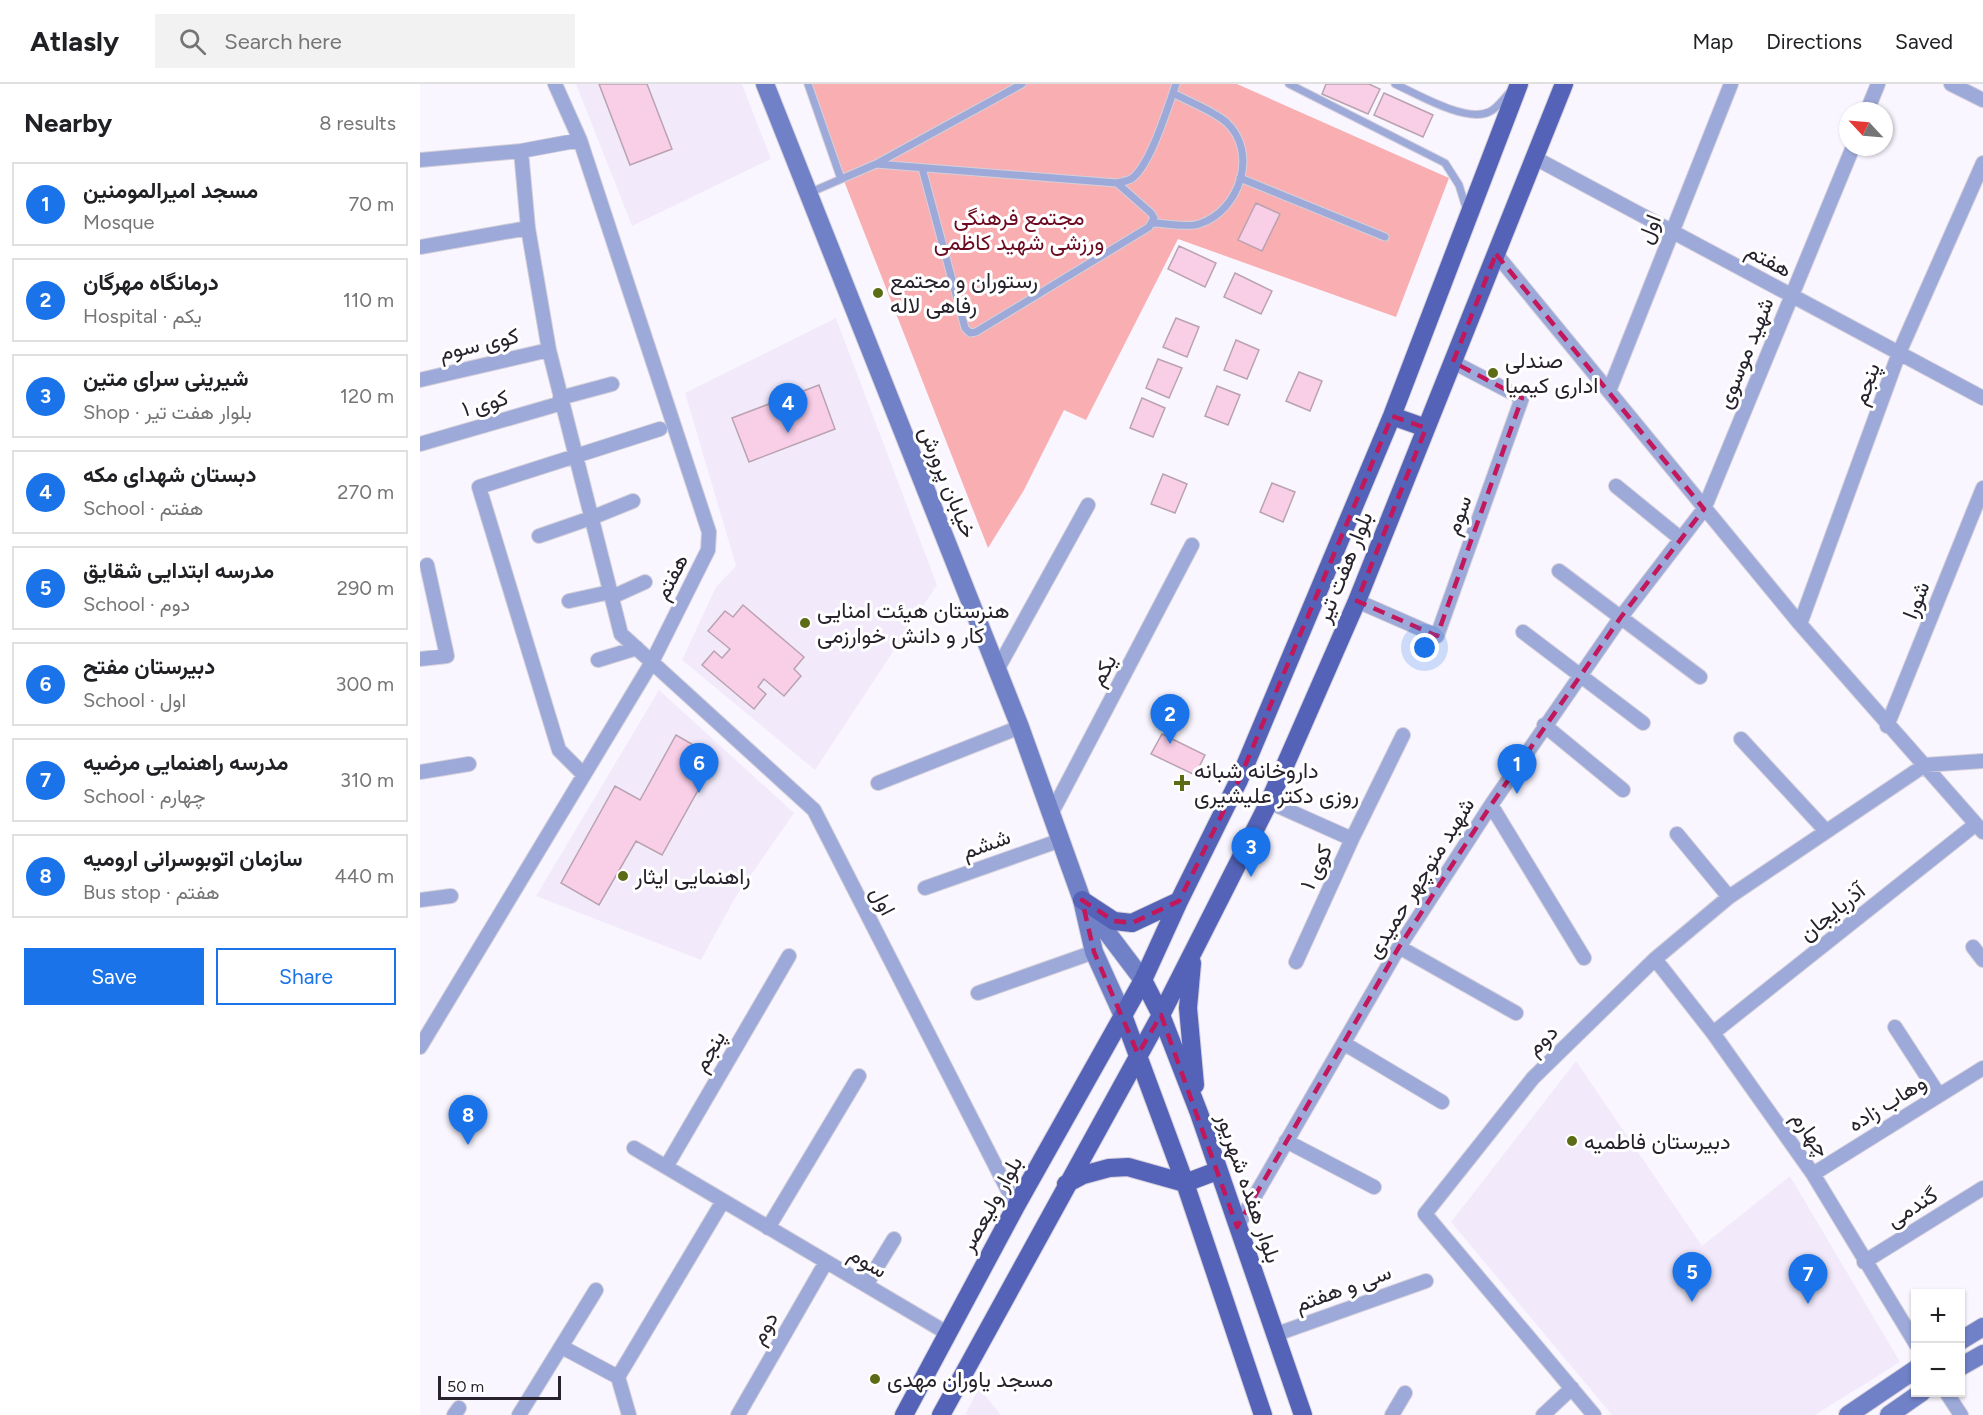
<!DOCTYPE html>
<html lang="en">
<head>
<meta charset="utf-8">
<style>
  :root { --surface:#fff; --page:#f2f2f2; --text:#202124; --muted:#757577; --line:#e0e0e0; --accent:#1a73e8 }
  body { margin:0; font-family:Figtree,Vazirmatn,sans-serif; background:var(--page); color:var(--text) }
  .controls { position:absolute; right:18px; bottom:18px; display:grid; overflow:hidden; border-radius:0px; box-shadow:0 2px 4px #0004 }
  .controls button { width:54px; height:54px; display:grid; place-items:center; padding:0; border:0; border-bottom:2px solid var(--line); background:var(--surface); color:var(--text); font:30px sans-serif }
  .compass { position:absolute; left:1419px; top:18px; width:54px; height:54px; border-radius:50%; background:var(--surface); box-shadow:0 2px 4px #0004; rotate:296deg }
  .scale { position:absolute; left:18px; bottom:15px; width:123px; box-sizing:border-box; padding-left:6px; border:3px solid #27222b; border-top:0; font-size:16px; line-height:21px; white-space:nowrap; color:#27222b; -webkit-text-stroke:4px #fff; paint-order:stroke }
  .you { position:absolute; left:1005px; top:564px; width:21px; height:21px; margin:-15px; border:4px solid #fff; border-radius:50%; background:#1a73e8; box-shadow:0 0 0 9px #1a73e833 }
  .badge { display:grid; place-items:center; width:39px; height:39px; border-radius:50%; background:var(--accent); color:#fff; font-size:20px; font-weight:700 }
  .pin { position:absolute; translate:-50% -50px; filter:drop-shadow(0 2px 3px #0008) }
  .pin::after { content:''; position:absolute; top:32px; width:21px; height:18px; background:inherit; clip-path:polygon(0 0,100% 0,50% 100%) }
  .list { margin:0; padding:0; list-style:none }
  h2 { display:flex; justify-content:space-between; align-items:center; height:78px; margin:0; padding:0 24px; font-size:26px }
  h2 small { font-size:20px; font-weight:400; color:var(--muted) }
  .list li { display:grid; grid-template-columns:39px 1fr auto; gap:18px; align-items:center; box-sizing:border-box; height:84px; margin:0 12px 12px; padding:0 12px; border:2px solid var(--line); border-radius:0px }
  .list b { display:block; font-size:22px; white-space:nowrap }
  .list p { margin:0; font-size:20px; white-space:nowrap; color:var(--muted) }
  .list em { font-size:20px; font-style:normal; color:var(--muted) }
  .actions { display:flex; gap:12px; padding:18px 24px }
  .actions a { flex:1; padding:14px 0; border:2px solid var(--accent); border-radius:0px; text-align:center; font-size:21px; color:var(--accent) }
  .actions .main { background:var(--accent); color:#fff }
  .icon { flex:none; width:33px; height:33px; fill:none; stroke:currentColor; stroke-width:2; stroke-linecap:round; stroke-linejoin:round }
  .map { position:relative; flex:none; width:1563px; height:1331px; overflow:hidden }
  header { display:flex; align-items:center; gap:36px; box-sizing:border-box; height:84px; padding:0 30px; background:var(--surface); border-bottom:2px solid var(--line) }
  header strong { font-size:28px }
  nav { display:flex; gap:33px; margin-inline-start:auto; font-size:21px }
  .search { width:420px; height:54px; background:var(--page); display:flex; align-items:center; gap:15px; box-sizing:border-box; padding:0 21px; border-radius:0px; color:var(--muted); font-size:22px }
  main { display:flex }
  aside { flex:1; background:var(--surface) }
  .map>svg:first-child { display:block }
</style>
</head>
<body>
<header>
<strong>Atlasly</strong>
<div class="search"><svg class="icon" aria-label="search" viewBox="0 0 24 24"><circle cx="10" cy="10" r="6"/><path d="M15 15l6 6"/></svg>Search here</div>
<nav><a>Map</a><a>Directions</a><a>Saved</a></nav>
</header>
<main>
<aside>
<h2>Nearby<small>8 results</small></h2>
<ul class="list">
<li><span class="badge">1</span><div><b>مسجد امیرالمومنین</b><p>Mosque</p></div><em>70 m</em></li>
<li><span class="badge">2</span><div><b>درمانگاه مهرگان</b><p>Hospital · یکم</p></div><em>110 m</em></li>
<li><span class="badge">3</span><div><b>شیرینی سرای متین</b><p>Shop · بلوار هفت تیر</p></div><em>120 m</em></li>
<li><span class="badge">4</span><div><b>دبستان شهدای مکه</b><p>School · هفتم</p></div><em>270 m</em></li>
<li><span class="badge">5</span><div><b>مدرسه ابتدایی شقایق</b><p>School · دوم</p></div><em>290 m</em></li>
<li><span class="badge">6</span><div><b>دبیرستان مفتح</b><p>School · اول</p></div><em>300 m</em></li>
<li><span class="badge">7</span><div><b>مدرسه راهنمایی مرضیه</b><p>School · چهارم</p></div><em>310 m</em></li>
<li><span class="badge">8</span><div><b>سازمان اتوبوسرانی ارومیه</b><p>Bus stop · هفتم</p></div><em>440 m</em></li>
</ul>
<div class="actions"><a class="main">Save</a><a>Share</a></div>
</aside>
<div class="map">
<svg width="1563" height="1331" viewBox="0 0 1563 1331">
  <rect width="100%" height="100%" fill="#faf6ff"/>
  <path fill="#f2eafb" d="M156,0H322L351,75L212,142Z
    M416,234L517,501L395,686L262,576L296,503L316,482L265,309Z
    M239,606L374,729L315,814L281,876L116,812Z
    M1156,977L1282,1162L1370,1092L1480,1278L1395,1331H1192L1031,1138Z
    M559,1304L581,1331H545Z"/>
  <path fill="#f9afb2" d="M386,0H817L1029,94L976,233L758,155L666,336L644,326L604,406L568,464Z"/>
  <path fill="#f9cee7" stroke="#baa3b0" stroke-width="1.5" d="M179,0H227L252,65L210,81Z
    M906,0H949L960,5L948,30L902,10Z
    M964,9L1013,31L1003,53L954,31Z
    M836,119L860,130L842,167L818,156Z
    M759,162L796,179L785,203L748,185Z
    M815,189L852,207L841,230L804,213Z
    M756,234L779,243L767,273L743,263Z
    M816,256L839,266L827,295L804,286Z
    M738,275L762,284L749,314L726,304Z
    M879,288L902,297L890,327L866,317Z
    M399,301L415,345L329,378L312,334Z
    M797,302L820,311L808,341L785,332Z
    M722,314L745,324L733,353L710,344Z
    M743,390L767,400L755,429L731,420Z
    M852,399L875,408L863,438L840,428Z
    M323,521L384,573L374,585L381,592L364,612L344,595L338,603L346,610L334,625L282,581L294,567L302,574L310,565L288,547L305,527L313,533Z
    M742,650L785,671L775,691L731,670Z
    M256,651L296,674L242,771L216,757L179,821L141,799L195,702L220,716Z"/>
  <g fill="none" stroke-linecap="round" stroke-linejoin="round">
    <defs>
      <path id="lane" d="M388,0L421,95
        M869,0L1025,79L1039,101L1047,127
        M975,0C997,10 1046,39 1069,28C1077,25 1084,14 1090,8
        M456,80L697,99C701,98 707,97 711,95C730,83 748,22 756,0
        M502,84L545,244L550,249L556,248L729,143L734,134L731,129L697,99
        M820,94L965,153
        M389,109L456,80L602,0
        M733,139C746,139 767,144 779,140C820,127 839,68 806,38C792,26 769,18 753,9"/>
      <path id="street" d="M1531,0L1563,16
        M1447,27L1458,0
        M101,67L108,144L129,266L201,550L394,726L596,1122
        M1115,74L1563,314
        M0,76L101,67L160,56
        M0,163L108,144
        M1076,170L1380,540L1563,748
        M0,296L129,266
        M1189,307L1311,0
        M140,314L192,300
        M0,360L142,319
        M1196,402L1261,455
        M119,452L171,434L213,417
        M1139,487L1280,593
        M192,513L225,498
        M149,517L190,508
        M937,517L1017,552L1102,314L1033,278
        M1380,540L1479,269L1563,79
        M1103,548L1223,639
        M0,575L27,572L7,481
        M178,576L217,564
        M577,586L668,421
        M1124,641L1203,706
        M1467,642L1563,404
        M1321,655L1406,747
        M0,688L49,680
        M163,690L139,666L59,403L240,345
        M458,699L600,643
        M849,718L932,755L876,878
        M1071,721L1164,874
        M631,730L772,461
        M1257,750L1309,813
        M932,755L983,651
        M505,804L641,756
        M0,816L31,812
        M979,863L1096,929
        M1553,863L1563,876
        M1235,875L1293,949L1393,1090L1496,1260
        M558,909L674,868
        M1475,943L1519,1011
        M1293,949L1556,740
        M925,960L1022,1018
        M0,963L232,578L288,466L289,448L160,56L135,0
        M866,1057L954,1103
        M214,1064L527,1249
        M246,1083L369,872
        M1393,1090L1563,984
        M817,1143L979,863L1071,721L1201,533L1284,425L1433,63
        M348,1144L439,992
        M1444,1178L1563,1104
        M446,1201L474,1155
        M854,1251L1006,1197
        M142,1263L198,1293
        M198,1293L303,1117
        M198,1293L209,1331
        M1526,1308L1541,1331
        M34,1331L39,1324
        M99,1331L176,1206
        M318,1331L406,1178
        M972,1331L985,1309
        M1123,1331L1152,1304
        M1174,1331L1005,1130L1113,994L1235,875L1309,813L1505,681L1563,677"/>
      <path id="secondary" d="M345,0L600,643L662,816L674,868L704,934
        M667,822L723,896
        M1540,1257L1563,1243
        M1540,1283L1563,1270
        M1428,1331L1496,1285
        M1469,1331L1502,1308"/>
      <path id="primary" d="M972,332L1006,344
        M662,816L694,837L712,839L759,817
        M772,879L768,924L775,1001
        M723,896L741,931L779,1029L883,1331
        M704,934L765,1099L843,1331
        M646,1100L663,1091L689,1084L708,1083L765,1099L797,1087
        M484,1331L596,1122L723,896L759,817L819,696L972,332L1099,0
        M521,1331L741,931L849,718L937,517L1144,0"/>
    </defs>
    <use href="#lane" stroke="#d4d0d9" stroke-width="9"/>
    <use href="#street" stroke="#d4d0d9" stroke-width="16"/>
    <use href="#secondary" stroke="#d4d0d9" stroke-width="20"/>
    <use href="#primary" stroke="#d4d0d9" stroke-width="20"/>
    <use href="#lane" stroke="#9ca9d9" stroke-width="7"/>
    <use href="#street" stroke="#9ca9d9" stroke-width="14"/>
    <use href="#secondary" stroke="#7181c7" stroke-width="18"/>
    <use href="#primary" stroke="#5463b8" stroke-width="18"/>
  </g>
  <path fill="none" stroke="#c2185b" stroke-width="4.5" stroke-dasharray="12 8" stroke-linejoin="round" d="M1076,170L1284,425L1201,533L1071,721L979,863L817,1143L741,931L718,970L674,868L662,816L694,837L712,839L759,817L819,696L972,332L1006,344L937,517L1017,552L1102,314L1033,278Z"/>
  <g fill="#5c6b15" stroke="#fff" stroke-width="2">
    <circle cx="458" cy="209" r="6"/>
    <circle cx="1073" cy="289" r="6"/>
    <circle cx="385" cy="539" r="6"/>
    <path d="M759 690h6v6h6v6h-6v6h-6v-6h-6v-6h6z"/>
    <circle cx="203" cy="792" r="6"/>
    <circle cx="1152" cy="1057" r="6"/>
    <circle cx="455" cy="1295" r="6"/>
  </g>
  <g text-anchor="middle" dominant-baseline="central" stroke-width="6" stroke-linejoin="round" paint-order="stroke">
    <g font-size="22" fill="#6b0a20" stroke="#fff">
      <text x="599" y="133">مجتمع فرهنگی<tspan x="599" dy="25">ورزشی شهید کاظمی</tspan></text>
    </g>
    <g font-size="22" fill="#27222b" stroke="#fff">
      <text transform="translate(1229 145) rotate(-68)">اول</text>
      <text transform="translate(1349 176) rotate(28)">هفتم</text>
      <text transform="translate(59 260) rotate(-13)">کوی سوم</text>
      <text transform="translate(1325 269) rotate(-68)">شهید موسوی</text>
      <text transform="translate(1446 300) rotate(-70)">پنجم</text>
      <text transform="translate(65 319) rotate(-16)">کوی ۱</text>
      <text transform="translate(528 398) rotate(68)">خیابان پرورش</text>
      <text transform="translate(1038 431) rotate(-70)">سوم</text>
      <text transform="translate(924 483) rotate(-68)">بلوار هفت تیر</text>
      <text transform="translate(251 493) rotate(-63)">هفتم</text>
      <text transform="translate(1496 516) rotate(-68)">شورا</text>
      <text transform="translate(683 586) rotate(-62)">یکم</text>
      <text transform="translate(566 760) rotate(-20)">ششم</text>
      <text transform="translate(896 783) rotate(-65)">کوی ۱</text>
      <text transform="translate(1000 794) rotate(-58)">شهبد منوچهر حمیدی</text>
      <text transform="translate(463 817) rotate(63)">اول</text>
      <text transform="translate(1412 828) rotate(-39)">آذربایجان</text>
      <text transform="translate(1122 956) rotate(-44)">دوم</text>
      <text transform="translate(289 967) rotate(-60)">پنجم</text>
      <text transform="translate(1467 1019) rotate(-32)">وهاب زاده</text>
      <text transform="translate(1391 1050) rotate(55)">چهارم</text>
      <text transform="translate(829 1104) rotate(71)">بلوار هفده شهریور</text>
      <text transform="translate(571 1120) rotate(-61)">بلوار ولیعصر</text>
      <text transform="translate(1492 1123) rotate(-32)">گندمی</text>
      <text transform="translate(448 1178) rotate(31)">سوم</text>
      <text transform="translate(923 1204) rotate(-20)">سی و هفتم</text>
      <text transform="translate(344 1244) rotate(-60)">دوم</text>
    </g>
    <g font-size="22" fill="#27222b" stroke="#fff" text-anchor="start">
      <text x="470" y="196">رستوران و مجتمع<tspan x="470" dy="25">رفاهی لاله</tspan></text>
      <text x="1085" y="276">صندلی<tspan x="1085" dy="25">اداری کیمیا</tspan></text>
      <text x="397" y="526">هنرستان هیئت امنایی<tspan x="397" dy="25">کار و دانش خوارزمی</tspan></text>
      <text x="774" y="686">داروخانه شبانه<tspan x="774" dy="25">روزی دکتر علیشیری</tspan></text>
      <text x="215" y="792">راهنمایی ایثار</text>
      <text x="1164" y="1057">دبیرستان فاطمیه</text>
      <text x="467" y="1295">مسجد یاوران مهدی</text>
    </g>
  </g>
</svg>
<div class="controls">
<button>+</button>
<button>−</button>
</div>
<svg class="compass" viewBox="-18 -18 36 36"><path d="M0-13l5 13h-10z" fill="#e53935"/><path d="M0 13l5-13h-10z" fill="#757577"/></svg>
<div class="scale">50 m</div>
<div class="you"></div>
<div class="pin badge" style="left:1097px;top:710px">1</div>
<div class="pin badge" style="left:750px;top:660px">2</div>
<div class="pin badge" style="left:831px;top:793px">3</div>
<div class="pin badge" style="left:368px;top:349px">4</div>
<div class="pin badge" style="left:1272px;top:1218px">5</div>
<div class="pin badge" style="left:279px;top:709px">6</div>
<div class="pin badge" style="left:1388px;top:1220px">7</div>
<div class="pin badge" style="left:48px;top:1061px">8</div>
</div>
</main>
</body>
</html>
